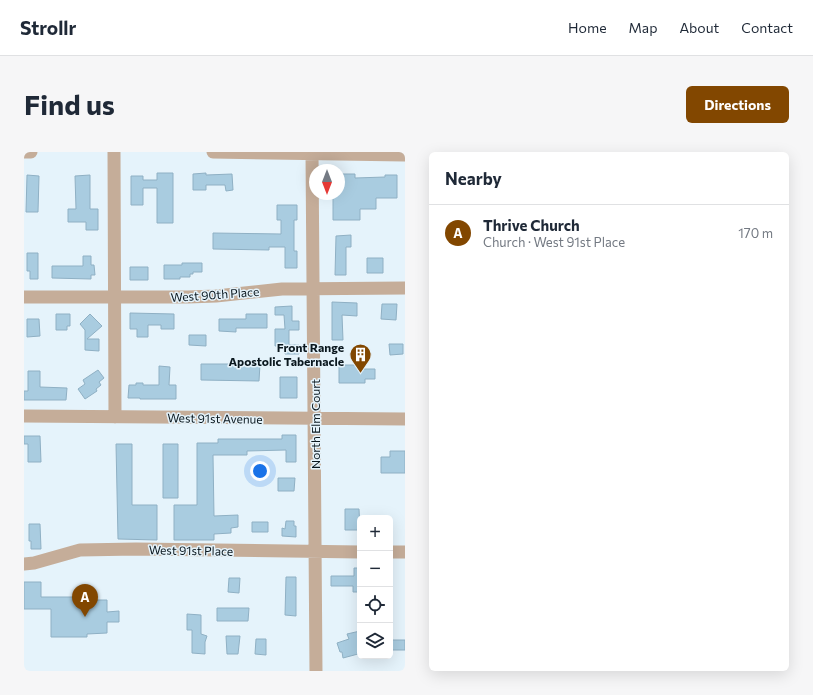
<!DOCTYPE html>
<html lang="en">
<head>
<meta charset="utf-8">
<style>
  :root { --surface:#fff; --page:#f6f6f7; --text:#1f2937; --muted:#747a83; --line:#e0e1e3; --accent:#824700 }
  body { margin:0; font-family:Commissioner,sans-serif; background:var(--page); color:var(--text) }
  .controls { position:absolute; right:12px; bottom:12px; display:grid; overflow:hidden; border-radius:6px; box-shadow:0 4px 16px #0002 }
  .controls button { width:36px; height:36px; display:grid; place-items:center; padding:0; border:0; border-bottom:1px solid var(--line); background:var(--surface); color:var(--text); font:20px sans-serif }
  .compass { position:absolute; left:285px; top:12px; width:36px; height:36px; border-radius:50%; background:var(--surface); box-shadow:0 4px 16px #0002; rotate:180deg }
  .you { position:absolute; left:236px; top:319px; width:14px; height:14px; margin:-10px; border:3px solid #fff; border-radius:50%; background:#1a73e8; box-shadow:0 0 0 6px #1a73e833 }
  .badge { display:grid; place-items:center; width:26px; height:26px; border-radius:50%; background:var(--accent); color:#fff; font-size:13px; font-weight:700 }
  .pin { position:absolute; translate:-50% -33px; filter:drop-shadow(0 1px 2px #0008) }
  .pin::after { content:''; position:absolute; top:21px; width:14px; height:12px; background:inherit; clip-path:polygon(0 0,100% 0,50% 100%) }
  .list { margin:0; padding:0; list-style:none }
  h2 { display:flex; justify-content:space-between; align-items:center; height:52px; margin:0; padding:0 16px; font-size:17px }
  h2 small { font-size:13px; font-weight:400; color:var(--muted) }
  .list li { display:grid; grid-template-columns:26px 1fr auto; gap:12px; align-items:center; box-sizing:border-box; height:56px; padding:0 16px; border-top:1px solid var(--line) }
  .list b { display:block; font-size:15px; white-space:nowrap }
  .list p { margin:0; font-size:13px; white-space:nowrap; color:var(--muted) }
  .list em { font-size:13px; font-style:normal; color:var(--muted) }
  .icon { flex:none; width:22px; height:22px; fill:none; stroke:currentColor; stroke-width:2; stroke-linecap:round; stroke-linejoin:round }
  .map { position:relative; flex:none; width:381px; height:519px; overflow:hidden; border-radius:6px }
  header { display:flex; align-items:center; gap:24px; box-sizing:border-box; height:56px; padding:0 20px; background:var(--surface); border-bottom:1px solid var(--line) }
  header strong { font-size:19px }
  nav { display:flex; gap:22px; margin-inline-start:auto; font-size:14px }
  .intro { display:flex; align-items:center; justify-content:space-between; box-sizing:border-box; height:96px; padding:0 24px }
  h1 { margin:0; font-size:28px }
  .button { padding:10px 18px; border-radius:6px; background:var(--accent); color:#fff; font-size:14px; font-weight:700 }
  main { display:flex; gap:24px; padding:0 24px }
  aside { flex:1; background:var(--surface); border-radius:6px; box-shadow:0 4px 16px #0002 }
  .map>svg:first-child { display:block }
</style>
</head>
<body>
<header>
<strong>Strollr</strong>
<nav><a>Home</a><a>Map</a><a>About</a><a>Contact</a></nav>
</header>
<div class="intro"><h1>Find us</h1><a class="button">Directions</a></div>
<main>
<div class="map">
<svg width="381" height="519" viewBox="0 0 381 519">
  <rect width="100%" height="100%" fill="#e5f3fb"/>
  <path fill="#a9cce0" stroke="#8fb0c4" d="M133,21H149V71H133V36H119V53H107V24H119V28H133Z
    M182,21V23L208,22L209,38L202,39L201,33H182V38H169V22Z
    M315,22H331V26L361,25V23H373V46H352V57H336V68H309V42H315Z
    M3,23L15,24L14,60H2Z
    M66,23V57H74V78H62V70H44V57H52L51,24Z
    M253,53H273V68H270V99H273V116H261V95H245V98L189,97V81L257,82V68H253Z
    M327,83V95H322V123H311L312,84Z
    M3,101H14V127H6V119H3Z
    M59,104H67V113H70L71,123H67V127L28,126V114H59Z
    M343,106H359V121H343Z
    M158,111H178V120H169V122H166V125H156V127H140V113H158Z
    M106,115H124V128H106Z
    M308,150L333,151V164L318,163L319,188H308Z
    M358,152H373L372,168L357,167Z
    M268,154V169H275V178H265V193H275V202H261V194H251V177H261L260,163H251V155Z
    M106,161L150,162V177H137V173H124V185H113V177H106Z
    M32,162H46V174H43V178H32Z
    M66,162L78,174L63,187H75V199L61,198V178L56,172Z
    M222,162H243V176H212V180L195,179V167H222Z
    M3,167H15L16,184L3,185Z
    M165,183H182V194L165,193Z
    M365,192H379V202L366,203Z
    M177,212H236L235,229L177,228Z
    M315,213H340V217H351V227H341V231H315Z
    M135,214L146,215L145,233H152V247H116V246H104L105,233H112V231H119V233H135Z
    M74,218L80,226L75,230L77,233L72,237L73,239L61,247L54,237L61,232L59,228Z
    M4,219H16V235L43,236L42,248H0V239H4Z
    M256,225H273V246H256Z
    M258,283H272V310H262V298L223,299V303H189L190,364L214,363V375L207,376V381L190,382V388H150V353H173V291H194V287H258Z
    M0,284H16L17,310H4V292H0Z
    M92,292H108V353H133V388L94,387Z
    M139,292H154V346H139Z
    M366,299H381V321H357V305H366Z
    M254,326H271L270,339H254Z
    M321,357H335L336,378H321Z
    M262,369H270V374H272V385L258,384V376L261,377Z
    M228,370H244V380H228Z
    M5,372H16L17,397H7V389H5Z
    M330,416H336V440H329V434H307V424H330Z
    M262,425H272V464L261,463Z
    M205,426H216L215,441L204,440Z
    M0,430H17V445H63V448H83V460L95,459V470H83V481L63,482V485H27V457H0Z
    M193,456H225L224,469H193Z
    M163,462L177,463V482L183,484L181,490V502L168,501V478H163Z
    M336,479V499L333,500L334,502L319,506L318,500H316L313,491L325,487L323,482Z
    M202,484H216L214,502H203Z
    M232,487H242V503L231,502Z
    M366,488H381V498H366Z"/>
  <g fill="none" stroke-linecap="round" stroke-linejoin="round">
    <path stroke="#c5ad99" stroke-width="13" d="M0,0H7
      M90,0L91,265
      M189,0L381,3
      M288,1L292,519
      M0,145H164L192,144L258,137L381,136
      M0,264L381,267
      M366,400H381
      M0,412L10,411L56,398L112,397L336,400"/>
  </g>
  <defs>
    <symbol id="building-pin" viewBox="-11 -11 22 30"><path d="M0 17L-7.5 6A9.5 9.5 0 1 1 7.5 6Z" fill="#824700" stroke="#e5f3fb"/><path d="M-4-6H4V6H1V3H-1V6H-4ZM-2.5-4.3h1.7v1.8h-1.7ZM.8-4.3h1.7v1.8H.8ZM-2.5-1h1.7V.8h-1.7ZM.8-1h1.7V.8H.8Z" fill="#fff"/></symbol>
  </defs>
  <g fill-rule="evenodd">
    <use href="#building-pin" x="324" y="190" width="25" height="34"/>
  </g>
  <g text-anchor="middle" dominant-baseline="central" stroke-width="3" stroke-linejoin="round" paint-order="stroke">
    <g font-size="12" fill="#0a171e" stroke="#e5f3fb">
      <text transform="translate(191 142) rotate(-4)">West 90th Place</text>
      <text transform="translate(191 266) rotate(1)">West 91st Avenue</text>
      <text transform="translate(291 272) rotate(-90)">North Elm Court</text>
      <text transform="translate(167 398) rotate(1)">West 91st Place</text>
    </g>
    <g font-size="12" font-weight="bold" fill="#0a171e" stroke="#e5f3fb" text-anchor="end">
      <text x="320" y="195">Front Range<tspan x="320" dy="14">Apostolic Tabernacle</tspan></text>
    </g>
  </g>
</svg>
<div class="controls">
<button>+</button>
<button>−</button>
<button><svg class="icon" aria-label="locate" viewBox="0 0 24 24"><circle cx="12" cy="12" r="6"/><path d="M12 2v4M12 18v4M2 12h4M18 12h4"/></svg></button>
<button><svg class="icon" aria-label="layers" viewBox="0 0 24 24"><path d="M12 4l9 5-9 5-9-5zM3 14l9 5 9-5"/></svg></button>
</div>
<svg class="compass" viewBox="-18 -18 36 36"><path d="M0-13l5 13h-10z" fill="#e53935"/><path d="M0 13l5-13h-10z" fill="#747a83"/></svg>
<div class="you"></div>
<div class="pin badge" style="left:61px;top:465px">A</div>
</div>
<aside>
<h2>Nearby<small></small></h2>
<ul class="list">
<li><span class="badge">A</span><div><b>Thrive Church</b><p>Church · West 91st Place</p></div><em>170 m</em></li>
</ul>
</aside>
</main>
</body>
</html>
